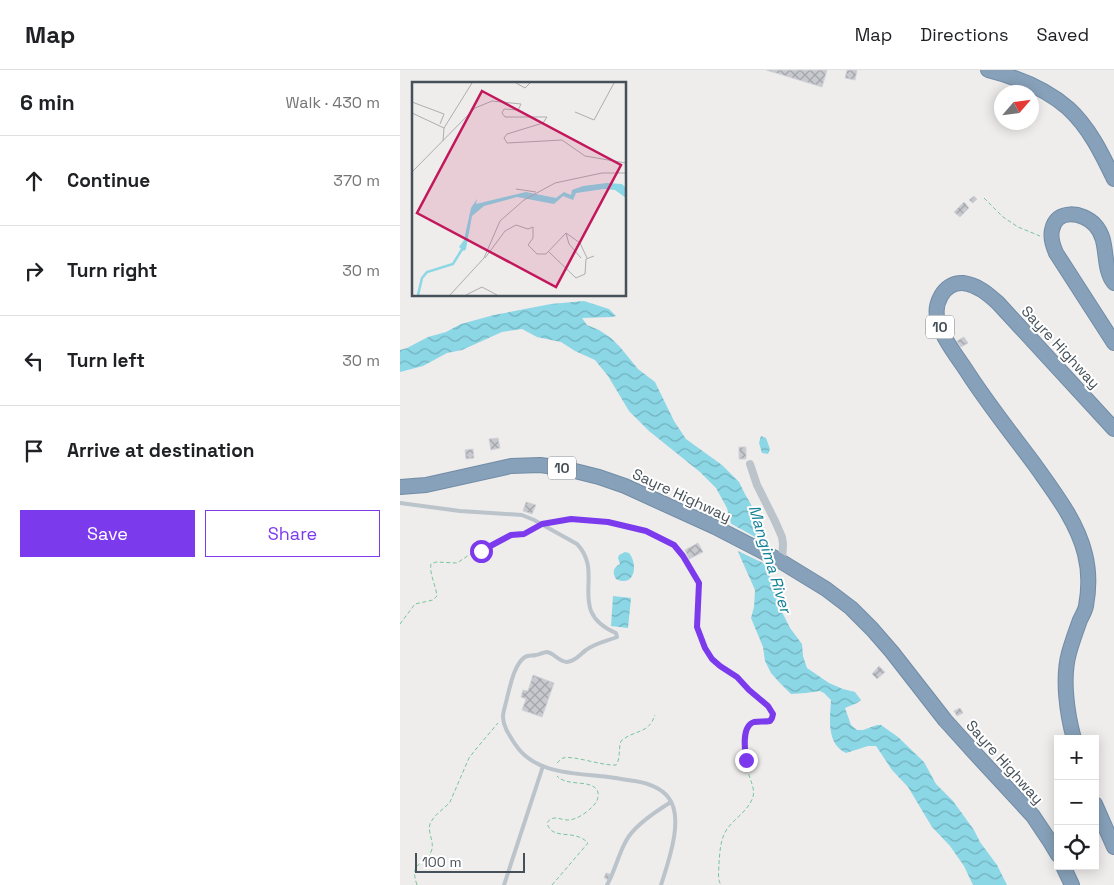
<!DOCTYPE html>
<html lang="en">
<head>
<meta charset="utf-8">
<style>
  :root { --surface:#fff; --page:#f6f6f6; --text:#202124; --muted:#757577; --line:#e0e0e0; --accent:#7c3aed }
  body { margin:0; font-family:"Space Grotesk",sans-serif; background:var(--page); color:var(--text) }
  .controls { position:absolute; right:15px; bottom:15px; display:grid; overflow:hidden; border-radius:0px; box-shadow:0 2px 12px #0003 }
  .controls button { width:45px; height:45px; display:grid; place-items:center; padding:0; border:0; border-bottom:1px solid var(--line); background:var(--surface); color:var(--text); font:25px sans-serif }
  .compass { position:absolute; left:594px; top:15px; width:45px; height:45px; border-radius:50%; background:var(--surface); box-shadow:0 2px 12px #0003; rotate:62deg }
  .scale { position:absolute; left:15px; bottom:12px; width:110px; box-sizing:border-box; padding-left:5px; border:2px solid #465058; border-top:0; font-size:14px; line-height:18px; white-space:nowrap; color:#465058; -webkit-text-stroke:4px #fff; paint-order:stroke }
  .stop { position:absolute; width:15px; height:15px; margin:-11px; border:4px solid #7c3aed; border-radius:50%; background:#fff }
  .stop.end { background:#7c3aed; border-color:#fff; box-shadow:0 1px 5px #0008 }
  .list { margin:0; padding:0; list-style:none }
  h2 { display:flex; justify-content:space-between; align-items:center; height:65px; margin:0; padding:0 20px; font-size:21px }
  h2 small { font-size:16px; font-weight:400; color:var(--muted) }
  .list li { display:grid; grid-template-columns:32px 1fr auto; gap:15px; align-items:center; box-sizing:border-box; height:90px; padding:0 20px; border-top:1px solid var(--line) }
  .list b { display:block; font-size:19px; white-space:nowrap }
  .list em { font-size:16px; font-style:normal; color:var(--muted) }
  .actions { display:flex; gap:10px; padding:15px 20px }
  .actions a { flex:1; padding:11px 0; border:1px solid var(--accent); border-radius:0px; text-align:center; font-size:18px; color:var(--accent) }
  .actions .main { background:var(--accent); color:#fff }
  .icon { flex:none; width:28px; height:28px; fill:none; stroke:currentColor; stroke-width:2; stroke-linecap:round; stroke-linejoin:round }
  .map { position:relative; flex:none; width:714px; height:815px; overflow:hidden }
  header { display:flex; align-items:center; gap:30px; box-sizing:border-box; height:70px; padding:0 25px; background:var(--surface); border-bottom:1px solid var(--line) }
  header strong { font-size:24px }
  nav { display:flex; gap:28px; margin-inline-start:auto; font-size:18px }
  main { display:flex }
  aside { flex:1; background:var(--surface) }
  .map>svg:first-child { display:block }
</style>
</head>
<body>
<header>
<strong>Map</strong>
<nav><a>Map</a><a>Directions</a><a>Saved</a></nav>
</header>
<main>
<aside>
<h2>6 min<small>Walk · 430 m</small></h2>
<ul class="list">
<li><svg class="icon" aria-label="ahead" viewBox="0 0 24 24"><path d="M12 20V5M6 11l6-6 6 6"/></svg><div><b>Continue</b></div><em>370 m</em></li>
<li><svg class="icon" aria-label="right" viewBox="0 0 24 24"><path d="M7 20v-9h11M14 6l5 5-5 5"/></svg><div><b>Turn right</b></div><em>30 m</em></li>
<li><svg class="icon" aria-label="left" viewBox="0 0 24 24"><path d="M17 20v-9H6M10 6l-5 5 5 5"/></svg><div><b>Turn left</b></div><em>30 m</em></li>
<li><svg class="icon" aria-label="arrive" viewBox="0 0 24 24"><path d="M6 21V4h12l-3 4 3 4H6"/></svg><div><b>Arrive at destination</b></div></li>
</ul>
<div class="actions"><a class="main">Save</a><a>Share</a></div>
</aside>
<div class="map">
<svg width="714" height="815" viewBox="0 0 714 815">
  <defs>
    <pattern id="water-waves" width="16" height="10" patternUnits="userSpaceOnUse" patternTransform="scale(1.25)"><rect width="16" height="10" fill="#8bd7e6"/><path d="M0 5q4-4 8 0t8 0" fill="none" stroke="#73b1bd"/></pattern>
    <pattern id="building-cross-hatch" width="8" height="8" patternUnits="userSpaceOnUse" patternTransform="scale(1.25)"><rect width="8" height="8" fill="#c7c9cf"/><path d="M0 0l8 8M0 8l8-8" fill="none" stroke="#a3a6ab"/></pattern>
  </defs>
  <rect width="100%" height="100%" fill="#efecec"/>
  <path fill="url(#water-waves)" d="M184,231L209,239L216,246L212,247L182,248L187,255L199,260L211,268L220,277L238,299L255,312L274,351L286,369L322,395L339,412L345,424L365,459L366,469L364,490L375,522L380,538L390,558L402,574L403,586L407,598L429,613L443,619L455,622L461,630L457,633L445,638L451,655L457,660H463L477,655H481L498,667L524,692L536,714L553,731L574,760L580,772L597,795L607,815H573L564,796L550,776L532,757L508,717L492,700L476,676H468L446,683C426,673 430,649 431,630L424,623L420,621L406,623L391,624L379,612L371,603L365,591L363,577L351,548L354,537L355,520L339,484L327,438L316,418L300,402L249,361L229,341L208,306L195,290L175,281L161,272L137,267L122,259L102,262L62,280L47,283L23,296L0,302V280L7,278L28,267L46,262L61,254L94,245L151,234Z
    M361,366L366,368L370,379L368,384L362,383L359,373Z
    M225,482L229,483C239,495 234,518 216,509C212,502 213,498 220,494L218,488L219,485Z
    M213,526L231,528L228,558L211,556Z"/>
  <path fill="#efecec" d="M328,452L368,474L367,490L369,496L336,480Z"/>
  <path fill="url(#building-cross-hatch)" stroke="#d0d3d8" d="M366,0H427L422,17Z
    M447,0H457L455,10L445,8Z
    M574,126L577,129L573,133L569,130Z
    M564,132L569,138L560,147L554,142Z
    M564,267L568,273L561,277L557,271Z
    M98,368L100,378L91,380L89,369Z
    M339,377H346V389H339Z
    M73,379L74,388L66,389L65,380Z
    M126,432L136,435L132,444L123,441Z
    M298,473L303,482L289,489L285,480Z
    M479,596L485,602L477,609L472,604Z
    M133,605L154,613L142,647L122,640L126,629L121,627L123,620L128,621Z
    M560,638L563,643L557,646L554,641Z
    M206,803L210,804L209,810L204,808Z"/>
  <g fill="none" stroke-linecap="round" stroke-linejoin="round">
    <defs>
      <path id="highway" d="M588,0C616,7 646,19 668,38C689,57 702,84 714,109
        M714,213C701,196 710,171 695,155C683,142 656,138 652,160C650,168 653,176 656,183L714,273
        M0,417L26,415L111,396L140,395L163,398L199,407L225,416L315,457L377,489L426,519L451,538L472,559L492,582L545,650L572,680L633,746L649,770L658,785
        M674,669C667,644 662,608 669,583C672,572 676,561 680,550C682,546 685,541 686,536C689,520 689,500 685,484C677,451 654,422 635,395C612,364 587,333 566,300C556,285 543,269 538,251C533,235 543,212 563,213C578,215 588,224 598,233L714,359
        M695,734L714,777
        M663,796L672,815"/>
    </defs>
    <use href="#highway" stroke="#718ca5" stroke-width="16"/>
    <path stroke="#76c79b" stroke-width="1" stroke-dasharray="4 2.5" stroke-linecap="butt" d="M584,128L603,147L618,157L640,166
      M151,453L171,449L208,452L246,461L274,475L283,486L299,513L297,557L305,578L312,589L320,596L337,607L349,620L368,636L373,644V648L370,651C365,652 356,650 352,653C348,655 347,659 346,663C343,677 346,691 349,705C351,712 355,719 353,727C348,741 335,748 327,759C320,770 320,781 319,793C319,800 317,809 321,815
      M0,554L15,534L33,530L37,526C36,516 29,503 31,494L36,492L57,493L69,485L87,478L111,465L124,464L135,458
      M157,693C158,692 161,689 163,688C173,685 202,696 216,695C221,688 218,679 221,671C235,659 248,665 255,645
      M17,815C8,789 27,797 32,779C34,770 26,760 31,752C35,744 44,739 50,732L69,688L76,679L98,653
      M152,815L188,773L187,772C184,769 180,767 176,766C165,763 151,767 147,753C153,744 160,750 168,750C178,750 192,739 197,731C198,728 199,723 197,720C190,709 167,717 157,706"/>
    <path stroke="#bbc4cb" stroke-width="4" d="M0,433L60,441L122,445L134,450L177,474C206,504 165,541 216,563L217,567C207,571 195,573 186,580C179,585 176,591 167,592C159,592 154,583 147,582C143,582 139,585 136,585C132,586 128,585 125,587C114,594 110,617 107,628C106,634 103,641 103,647C103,657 110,666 115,674C135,705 176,703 208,707C217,708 226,710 235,711C247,713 260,717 268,727C285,747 268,793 261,815
      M104,815L143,696
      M207,815C215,801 218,785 226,771C233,757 258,740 271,732"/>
    <path stroke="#bbc4cb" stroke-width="8" d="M350,394L357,415L375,451L382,467L383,474L382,492"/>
    <use href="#highway" stroke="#86a1b9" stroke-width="14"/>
  </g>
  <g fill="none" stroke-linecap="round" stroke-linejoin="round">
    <path stroke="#7c3aed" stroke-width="6" d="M81,481L111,465L124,464L142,454L171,449L208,452L246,461L274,475L283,486L299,513L297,557L305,578L312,589L320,596L337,607L349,620L368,636L373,644L372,648L370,651C365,652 359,651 354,652C341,656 345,681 346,690"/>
  </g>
  <g text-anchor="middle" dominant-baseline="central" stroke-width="4" stroke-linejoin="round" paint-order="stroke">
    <g fill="#fff" stroke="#7e848a" stroke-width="1">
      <rect x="526" y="245.5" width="28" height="23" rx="4"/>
      <rect x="148" y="386.5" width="28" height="23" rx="4"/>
    </g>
    <g font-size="14" font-weight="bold" fill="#465058">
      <text x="540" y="257">10</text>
      <text x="162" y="398">10</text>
    </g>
    <g font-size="15" fill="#465058" stroke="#fff">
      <text transform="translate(661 277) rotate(47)">Sayre Highway</text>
      <text transform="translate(282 425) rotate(25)">Sayre Highway</text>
      <text transform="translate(605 692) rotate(48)">Sayre Highway</text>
    </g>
    <g font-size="16" font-style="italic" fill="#138197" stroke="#fff">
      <text transform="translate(370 489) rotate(73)">Mangima River</text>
    </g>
  </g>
  <g transform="translate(12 12)">
    <rect width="214" height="214" fill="#efecec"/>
    <path d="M195,101L210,102L214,106V116L203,108L192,107L164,111L161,118L151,114L142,122L105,115L72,124L60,134L54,167L52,169L47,165L52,158L59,126L65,117L64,122L114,110L144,116L152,110L159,113L160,108L171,104Z" fill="#8bd7e6"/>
    <path fill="none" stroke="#8bd7e6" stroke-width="2.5" d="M6,213L10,196L15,190L41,182L52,164"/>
    <path fill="none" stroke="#abaeb1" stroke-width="1" d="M104,1L113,6L118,1M0,20L32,32L28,42M163,30L182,38L202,1M0,31L32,46M31,59L32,46L60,1M0,90L63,26L80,19L109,22L106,28L92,27L90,31L93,35H135L131,41L95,52L92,56L95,61L150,58L173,74L214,81M104,107L124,110M154,151L157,162L169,176M137,170L164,196L173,192L174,177L182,174M73,176L93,149L104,143L116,147L121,145V156L116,163L125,172H134L154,151L168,161L175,176M38,213L72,176L88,139L112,118L143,101L190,91H214M54,213L70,205L85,213"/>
    <path fill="#c2185b" fill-opacity="0.15" stroke="#c2185b" stroke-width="2.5" d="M70,9L209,83L144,205L5,131Z"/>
    <rect width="214" height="214" fill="none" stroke="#465058" stroke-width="2.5"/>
  </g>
</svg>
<div class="controls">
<button>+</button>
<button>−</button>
<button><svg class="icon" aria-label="locate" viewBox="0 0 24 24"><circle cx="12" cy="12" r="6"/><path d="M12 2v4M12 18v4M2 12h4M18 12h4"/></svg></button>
</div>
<svg class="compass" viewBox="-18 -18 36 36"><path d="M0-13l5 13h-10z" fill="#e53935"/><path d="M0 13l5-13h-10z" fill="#757577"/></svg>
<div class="scale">100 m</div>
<div class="stop" style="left:81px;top:481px"></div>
<div class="stop end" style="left:346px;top:690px"></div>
</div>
</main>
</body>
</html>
